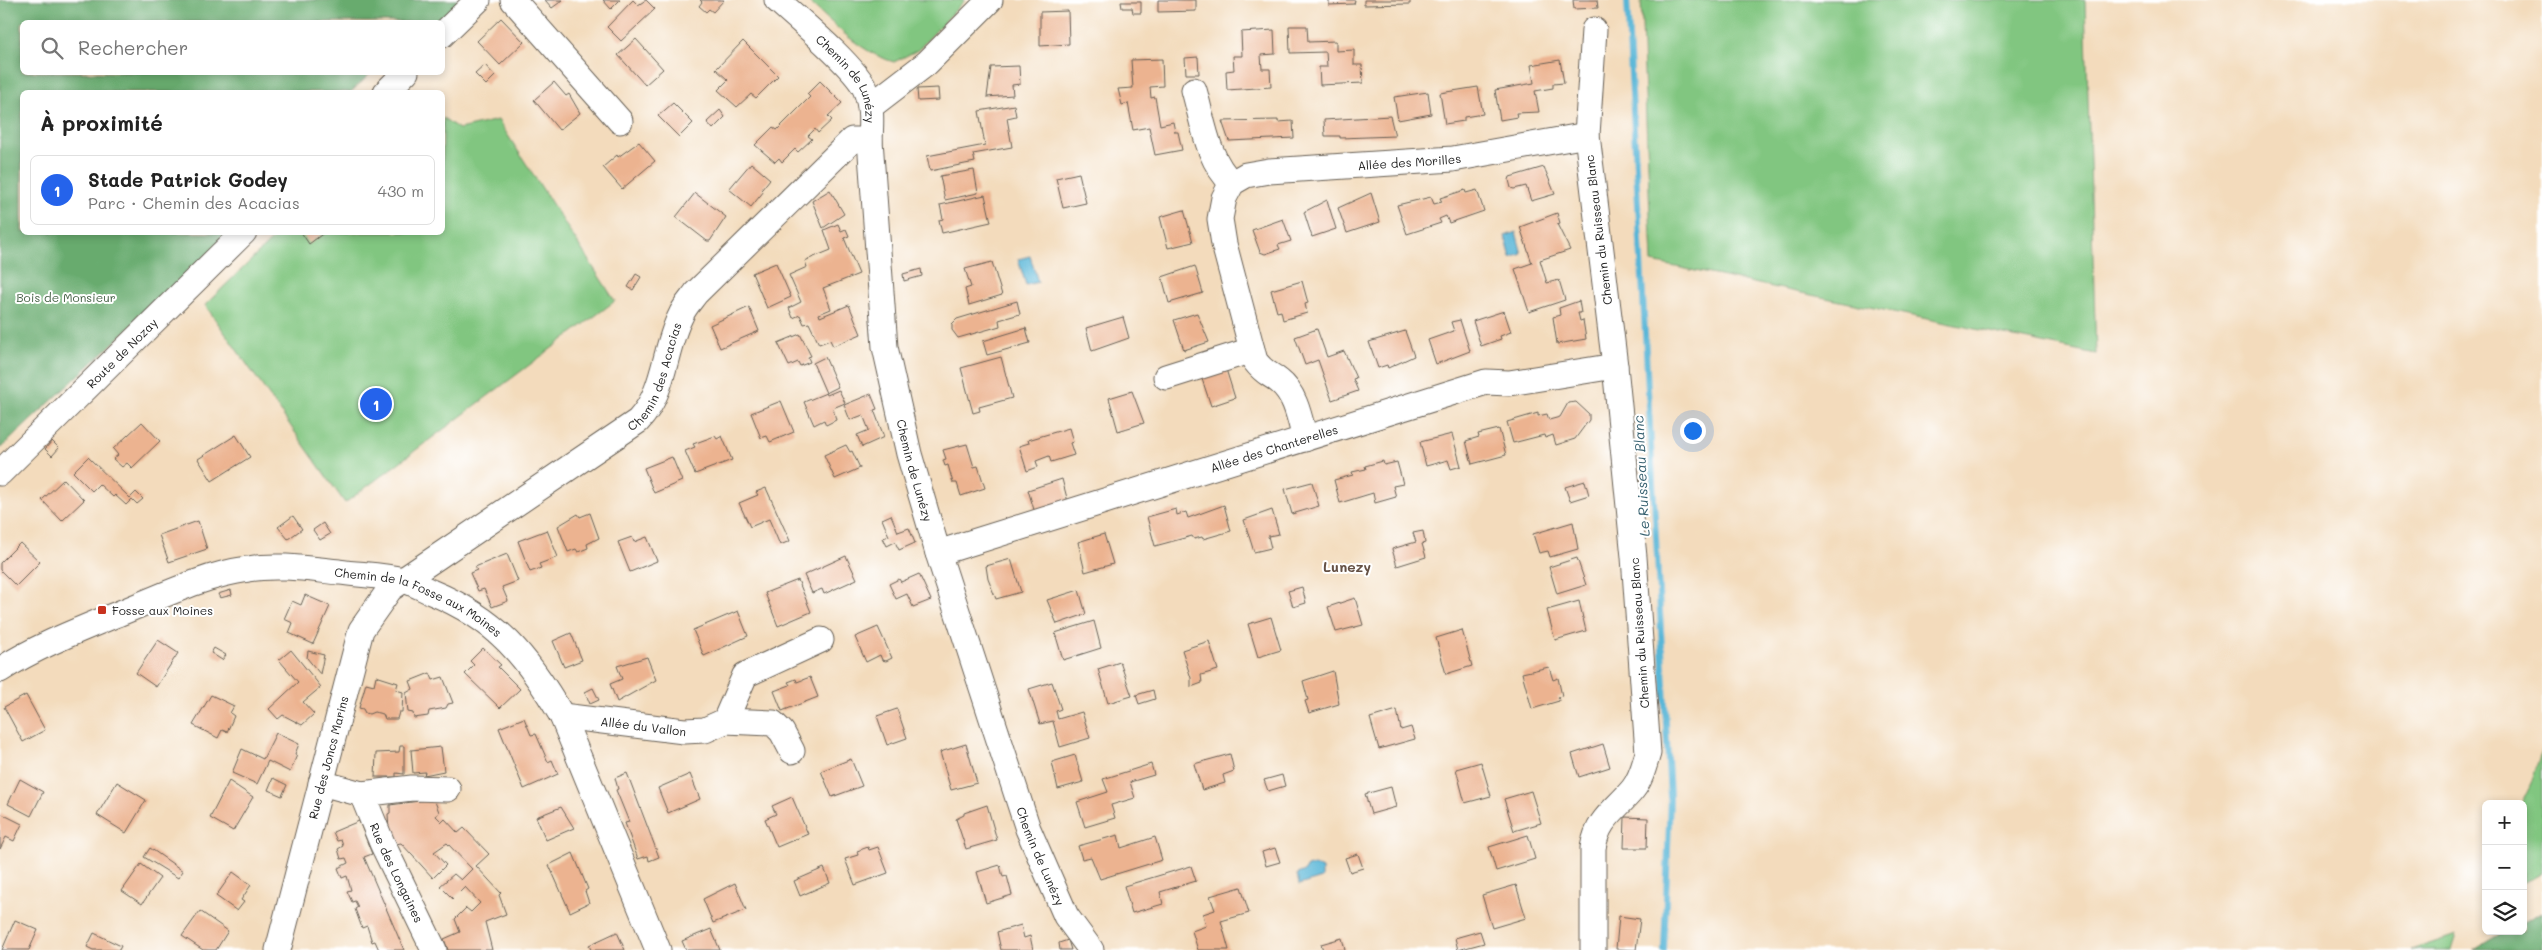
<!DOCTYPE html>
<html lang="fr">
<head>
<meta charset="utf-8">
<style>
  :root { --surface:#fff; --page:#f6f6f6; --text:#222; --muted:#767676; --line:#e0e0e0; --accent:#2563eb }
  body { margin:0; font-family:Mali,sans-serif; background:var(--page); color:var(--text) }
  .controls { position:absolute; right:15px; bottom:15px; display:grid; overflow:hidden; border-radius:8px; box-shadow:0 2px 8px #0003 }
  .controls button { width:45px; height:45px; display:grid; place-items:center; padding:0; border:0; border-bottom:1px solid var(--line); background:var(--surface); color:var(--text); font:25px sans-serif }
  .you { position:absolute; left:1692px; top:430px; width:18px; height:18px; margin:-12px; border:4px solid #fff; border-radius:50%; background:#1a73e8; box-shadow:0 0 0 8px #1a73e833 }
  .badge { display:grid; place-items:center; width:32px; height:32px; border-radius:50%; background:var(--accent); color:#fff; font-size:16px; font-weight:700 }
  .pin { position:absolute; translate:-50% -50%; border:2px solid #fff; box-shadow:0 1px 5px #0006 }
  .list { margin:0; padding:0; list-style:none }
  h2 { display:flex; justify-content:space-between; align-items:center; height:65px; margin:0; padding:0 20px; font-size:21px }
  h2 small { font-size:16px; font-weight:400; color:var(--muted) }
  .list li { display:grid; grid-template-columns:32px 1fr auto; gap:15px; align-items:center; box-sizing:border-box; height:70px; margin:0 10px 10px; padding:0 10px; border:1px solid var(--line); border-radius:8px }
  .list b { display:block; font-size:19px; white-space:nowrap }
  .list p { margin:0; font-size:16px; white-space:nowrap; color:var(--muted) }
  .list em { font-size:16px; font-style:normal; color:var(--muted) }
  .icon { flex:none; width:28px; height:28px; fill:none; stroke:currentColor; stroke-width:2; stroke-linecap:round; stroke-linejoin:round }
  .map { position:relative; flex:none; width:2542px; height:950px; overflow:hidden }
  .search { position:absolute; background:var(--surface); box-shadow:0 2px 8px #0003; left:20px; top:20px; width:425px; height:55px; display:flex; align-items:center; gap:12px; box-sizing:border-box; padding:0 18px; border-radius:8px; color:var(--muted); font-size:19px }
  .panel { position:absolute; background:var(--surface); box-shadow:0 2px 8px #0003; left:20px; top:90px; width:425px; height:145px; border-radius:8px }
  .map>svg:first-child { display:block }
</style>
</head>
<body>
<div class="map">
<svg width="2542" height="950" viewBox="0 0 2542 950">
  <rect width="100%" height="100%" fill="#fff"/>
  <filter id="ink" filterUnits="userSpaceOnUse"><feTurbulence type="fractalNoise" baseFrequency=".02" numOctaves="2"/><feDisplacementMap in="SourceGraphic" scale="10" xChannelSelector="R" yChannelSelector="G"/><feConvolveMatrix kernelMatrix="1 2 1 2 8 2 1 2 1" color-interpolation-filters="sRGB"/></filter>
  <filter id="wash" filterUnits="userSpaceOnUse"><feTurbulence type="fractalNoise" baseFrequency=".0096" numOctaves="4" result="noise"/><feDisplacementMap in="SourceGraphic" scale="20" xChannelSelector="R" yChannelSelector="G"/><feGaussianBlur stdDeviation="1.12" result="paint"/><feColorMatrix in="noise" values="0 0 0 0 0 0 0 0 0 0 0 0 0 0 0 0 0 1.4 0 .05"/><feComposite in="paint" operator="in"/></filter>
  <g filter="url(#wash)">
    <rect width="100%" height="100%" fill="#f3dbbc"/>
    <path fill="#81c680" stroke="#4e714e" d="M807,0H965L918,50L894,62C859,52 834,24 807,0Z
      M1641,0H2085L2096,354L1652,262Z
      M443,118L459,129L498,120L615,301L345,503L205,305L279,233L442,232Z
      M2542,749V872L2523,883V804H2521L2531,783Z
      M2456,935L2451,950H2411Z"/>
    <path fill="#68ab6e" stroke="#426445" d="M0,0H464L442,22H22V72L371,73L351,92H22V232L231,233L0,449Z
      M2542,912V950H2474L2506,931H2523V922Z"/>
    <path fill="#59b6d7" stroke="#3a697a" d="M1516,232L1522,254L1511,258L1505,236Z
      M1030,256L1038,282L1026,285L1018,259Z
      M1314,865L1322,869V878L1299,885L1297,874L1305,871L1307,867Z"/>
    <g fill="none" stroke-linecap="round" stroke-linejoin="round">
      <path stroke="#59b6d7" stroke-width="6" d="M1627,0L1670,797L1664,950"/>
    </g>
    <g id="blocks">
      <path fill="#ecb390" d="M545,0H563L552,8Z
        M603,0H620L611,9Z
        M633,0L638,5L646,0L655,9L621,41L607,27Z
        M700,0H724L713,12L709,9L706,12L699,6L702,2Z
        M1158,0H1196V11L1158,12Z
        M1329,0H1355L1354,4L1329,5Z
        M1364,0H1410V4L1364,5Z
        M1573,0H1597L1598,8L1574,9Z
        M1121,2H1141V13H1133L1132,8H1122Z
        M1068,11L1069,44L1040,46V12Z
        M501,18L524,42L500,65L477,41Z
        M1289,26H1307L1308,42L1336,41V51L1354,50V65H1362L1363,83L1320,85L1319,67H1327L1326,52L1290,53Z
        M1274,30L1275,54L1261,55L1262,69H1270L1271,87L1227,90L1226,71L1234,70L1233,56H1242L1241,32Z
        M636,39L663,69L645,85L618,55Z
        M743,41L778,76L756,98L751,94L737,107L718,90L728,80L716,69Z
        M1198,57L1199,74H1186L1185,58Z
        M1162,59L1163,86L1150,87L1151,98L1155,97L1160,125L1173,122L1175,132H1178L1182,150L1155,155L1149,127L1133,130L1128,103L1122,105L1118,89L1133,88L1131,60Z
        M1560,60L1564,83L1553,84V88L1535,91L1539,112L1516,113L1517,117L1500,120L1495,90L1534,83L1531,65Z
        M485,65L495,76L486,85L475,74Z
        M1019,66L1020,84L1012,85L1013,95L987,97L991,67Z
        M820,81L842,103L828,116L832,120L818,133L815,129L808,136L812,139L798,152L795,149L782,162L779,158L775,162L755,145L773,127L777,130L810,97L807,94Z
        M554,82L566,96L569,94L580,113L559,130L534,100Z
        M1478,87L1483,114L1464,117V121L1445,124L1440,93Z
        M938,88L939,100L918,101L917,89Z
        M1428,92L1431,114L1398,120L1394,97Z
        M673,103L693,123L679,137L658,116Z
        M1014,105L1016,116L1007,118L1012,147L973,154L975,162L930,171L927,156L985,145L979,111Z
        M720,110L725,117L713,129L707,122Z
        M1390,116L1395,136L1340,138V136H1325L1324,120Z
        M1278,120V122L1293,121L1294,138L1229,141L1222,121Z
        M639,142L655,161L622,189L603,167L617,155L618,157Z
        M751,163L770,179L762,189L764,191L751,207L729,189Z
        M1544,167L1555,194L1531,201L1526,186L1514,189L1511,188L1509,180L1510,177Z
        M974,170L978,193L945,200L940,176Z
        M1079,173L1086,203L1063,208L1056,178Z
        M830,190L844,214L823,228L812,201Z
        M1465,190L1466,193L1477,190L1484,211L1449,223L1446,216L1439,219L1441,223L1407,234L1397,205L1431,197L1434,204L1442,202L1440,198Z
        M695,193L726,217L710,241H707L676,217Z
        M1371,193L1380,222L1347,233L1338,208Z
        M985,195L991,222L942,233L939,220L943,219L940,205Z
        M1327,200L1336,229L1312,237L1304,212Z
        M1184,210L1193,242L1168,248L1160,217Z
        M1557,213L1560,223L1557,224L1570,250L1540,260L1547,283L1559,280L1565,300L1529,312L1515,269L1532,263L1520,227Z
        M1283,219L1291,241L1278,245L1280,249L1265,254L1260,252L1252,230Z
        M838,224L841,231L846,229L849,236L844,238L859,274L823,288L831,309L819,314L820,317L849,305L861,334L833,346L830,340L819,344L809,323L804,324L800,315L793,318L789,308L801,302L789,275L807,267L805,261L809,259L831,250L824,230Z
        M301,232H325L309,244Z
        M992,262L1002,295L969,305L965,289L971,287L965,269Z
        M776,263L791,297L767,308L752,273Z
        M1195,266L1203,293L1169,303L1162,277Z
        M921,269L922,276L904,281L903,274Z
        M636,274L641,277L633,290L628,287Z
        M1302,281L1308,303L1305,304L1307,313L1283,320L1281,311L1277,312L1271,290Z
        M1017,301L1020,314L999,320L1000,326L958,338L952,330V324L957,319Z
        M1579,301L1581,313H1578L1580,321L1583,320L1586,339L1557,344L1553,317L1560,315L1559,308Z
        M749,307L759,331L720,348L710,325Z
        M1504,311L1511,332L1500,336L1501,339L1481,346L1473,321Z
        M1197,313L1209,342L1184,350L1174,320Z
        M1123,317L1129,338L1092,351L1086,328Z
        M1460,320L1470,351L1436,364L1428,340L1454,331L1451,322Z
        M1026,328L1030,343L987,355L983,341Z
        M1317,329L1327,357L1344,351L1356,378L1353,379L1358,391L1332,400L1318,360L1305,365L1295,337Z
        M1405,331L1414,356L1388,368L1387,365L1378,368L1369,342Z
        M800,334L811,356L808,357L810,362L800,366L798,362L789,366L778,343Z
        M825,357L838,387L826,393L813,363Z
        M1001,357L1012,398L979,407L980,411L973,413L961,368Z
        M1225,366L1235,398L1211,406L1200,373Z
        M839,390L845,403L833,408L836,420L826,425L824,420L814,425L804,402L826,393L827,395Z
        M1132,391L1144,423L1118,431L1109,398Z
        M871,394L877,409L874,410L884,437L862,447L857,435L869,430L863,415L850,420L844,405Z
        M781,401L794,432L770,442L767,436L761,438L751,413Z
        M1576,402L1589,414V420L1575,439L1556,445L1553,435L1545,438L1544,435L1513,443L1507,422L1538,413V416L1547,414L1549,420L1560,417L1568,403Z
        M142,422L160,441L132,468L127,463L122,467L113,459L118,455L113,449Z
        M1069,428L1073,442L1070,443L1074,455L1051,462L1049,456L1036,461L1038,467L1027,471L1019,446L1029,443L1028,440Z
        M1499,429L1506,455L1472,464L1466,441L1479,437L1478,434Z
        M1452,434L1461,466L1451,469L1448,460L1426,466L1420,442Z
        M236,435L250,457L212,481L198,459Z
        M715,436L717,439L722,436L732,460L695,474L685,451L695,447L693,444Z
        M52,441L59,448L52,456L45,449Z
        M967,444L974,467L978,466L985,488L961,496L957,483H953L948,465L945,466L943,460L946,459L943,450Z
        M846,445L850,452L852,451L860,468L835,479L824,455Z
        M88,457L130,498L136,492L143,499L137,504L132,499L126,505L115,495L113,497L99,484L92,491L73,472Z
        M672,457L682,481L654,493L644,468Z
        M1383,461L1384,465L1397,462L1403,484L1393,486L1396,497L1375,503L1373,493L1340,503L1334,480L1353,475L1352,472L1366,469L1365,466Z
        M64,479L84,500L62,521L42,500Z
        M1062,479L1068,502L1035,513L1028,490Z
        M1585,481L1589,495L1570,501L1565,487Z
        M1312,482L1319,506L1292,514L1285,489Z
        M766,488L790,541L780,545L769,519L750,527L739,503L758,495L756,492Z
        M1224,505L1231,531L1203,539L1202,537L1194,539L1192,536L1155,546L1147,517L1176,509L1177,515L1186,512L1188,518Z
        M1272,510L1279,534L1268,536L1271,548L1254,552L1244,520Z
        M590,513L599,538L587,544L588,548L578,552L576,549L568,552L558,526L578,514L580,517Z
        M891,515L898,532L909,528L915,543L899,550L895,542L887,546L883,538L889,536L882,519Z
        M293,516L302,529L288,539L278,527Z
        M198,521L207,549L169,562L159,535Z
        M1573,522L1578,549L1550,557L1548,551L1539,553L1533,534Z
        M323,523L330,534L320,540L313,530Z
        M547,530L558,557L539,564L541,568L530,572L518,541Z
        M1423,531L1425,543L1422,544L1426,557L1397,566L1392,549L1416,542L1413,533Z
        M1104,534L1113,564L1085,572L1078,542Z
        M632,537L634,542L647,537L657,561L630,572L618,542Z
        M20,543L40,562L16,586L0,570V563Z
        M507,554L518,581L502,587L508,601L492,607L484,589L478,591L470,573L477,570L475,567Z
        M846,556L857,579L824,594L822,589L812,593L804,575Z
        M1577,558L1586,585L1557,594L1549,567Z
        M1011,559L1021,592L996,599L988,579L986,566Z
        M919,574L931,600L913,607L907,594L896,599L889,584L899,579L901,582Z
        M798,580L811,612L778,626L765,593Z
        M1302,587L1306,603L1293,607L1288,591Z
        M231,590L232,595L220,598L218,594Z
        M1079,590L1086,614L1057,624L1047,600Z
        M305,595L330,606L313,644L289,633L293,623L284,619L292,601L301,605Z
        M1355,598L1363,625L1336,632L1328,607Z
        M1579,601L1586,631L1555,640L1547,610Z
        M738,611L748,636L704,656L693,630Z
        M1271,617L1281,650L1258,657L1248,624Z
        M1094,621L1101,648L1063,660L1055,633Z
        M878,627L892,658L886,661L882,660L880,655L866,662L855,637Z
        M1462,630L1472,666L1446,674L1436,638Z
        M571,633L582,660L564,667L553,641Z
        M158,640L178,653L156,687L136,673Z
        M1209,641L1218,670L1201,675L1202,683L1191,687V678L1182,650Z
        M214,648L226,655L222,660L211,653Z
        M483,648L501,665L498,667L520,689L500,708L465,674L474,665L470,661Z
        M291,650L321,687L303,702L314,714L302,725L283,715L278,719L269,709L298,682L279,660Z
        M308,651L324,655L320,674L307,658Z
        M647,657L656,680L617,702L610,684L622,679L617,666Z
        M1120,662L1132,696L1108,703L1098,669Z
        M1549,667L1553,680L1558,678L1562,696L1558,697L1559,701L1532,709L1522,673Z
        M1333,671L1339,704L1309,713L1305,701L1308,700L1303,681Z
        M430,673L433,680L443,677L453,703L448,704L446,708L429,711L428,716L414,718L413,713L408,712L406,693L413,689L410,681Z
        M376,676L398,683L396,690L403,692L402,712H399L397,719H385L383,714L374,712L369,714L365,713L363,709L359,708L366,683L374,685Z
        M810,677L818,697L782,711L774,691L790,685L788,682L796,679L797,682Z
        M1052,682L1061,709L1056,711L1058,719L1082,712L1090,738L1060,747L1053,721L1040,724L1029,689Z
        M593,688L599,700L590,704L585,692Z
        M1153,690L1155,699L1139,704L1136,695Z
        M26,695L45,730L23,742L4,707Z
        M211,695L234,706L230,713L234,716L227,732L222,730L218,738L193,725Z
        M897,709L907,738L887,745L877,716Z
        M1397,710L1401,730L1411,727L1415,739L1379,749L1370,718Z
        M524,718L531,735L536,734L548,762L552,760L558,774L524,789L499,728Z
        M276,733L299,744L295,754L297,755L290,772L268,761L257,784L232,773L242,749L263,759Z
        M966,744L977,783L951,790L940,752Z
        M1603,744L1610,767L1579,777L1572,754Z
        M400,746H404V774L396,773V777H375L376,753L399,752Z
        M441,747L444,771L424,775L425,772L413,773L411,750Z
        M1230,754L1234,771L1223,775L1225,783L1202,790L1194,764Z
        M1075,755L1083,782L1058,789L1052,762Z
        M851,759L862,786L832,797L821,771Z
        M1481,762L1491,796L1465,803L1456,769Z
        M1151,764L1154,775L1130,782L1135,798L1111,805L1115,818L1085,827L1077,802L1108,792L1103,779Z
        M627,773L659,857L649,861L648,856L638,859L625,823L629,822L616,790L618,789L615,778Z
        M690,774L700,799L668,813L658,788Z
        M1282,775L1285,786L1268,791L1264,780Z
        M273,778L287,785L282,796L268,790Z
        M20,779L43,792L31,816L8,804Z
        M229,781L253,797L233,831L210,818Z
        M117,782L146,800L126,833L97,815Z
        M1391,787L1396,807L1371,814L1365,794Z
        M1531,791L1541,823L1514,831L1504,799Z
        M792,797L808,834L777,847L765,819L776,814L772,806Z
        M434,799L439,812L436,816L442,822L445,819L458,833L464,828L489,854L476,866L501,893L499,895L506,914L485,922L492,950H448L444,939L460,932L455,919L466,908L471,912L480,903L465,887L453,899L440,886L454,874L461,880L472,869L447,843L434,852L446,865L433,878L401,843L396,844L389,833L388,814L390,813V805Z
        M987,805L997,840L966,849L956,819L964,815V813Z
        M561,807L574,828L546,840L536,817Z
        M0,813L22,824L14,841L6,837L0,849Z
        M1625,817L1648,818L1647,848H1624Z
        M359,821L372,854L364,857L404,950H379L375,941L372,942L367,926L362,928L355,909L358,907L355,901L352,902L347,891L351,890L347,876L342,878L338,868L348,863L346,858L341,859L338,849L343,846L341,840L337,841L333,832Z
        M1118,835L1121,848L1155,837L1162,860L1100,879L1091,857L1082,859L1078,846Z
        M1528,835L1535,859L1496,871L1489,847Z
        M868,847L869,850L878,847L888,873L855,885L845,859L858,855L857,851Z
        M150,848L183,871L178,878L144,857Z
        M1275,848L1280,862L1266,866L1262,852Z
        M573,853L588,889L585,891L589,903L570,912L549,865Z
        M1358,854L1363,868L1350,872L1345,858Z
        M141,864L160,878L142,904L122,891Z
        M1000,865L1003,877L1007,876L1012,895L986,903L977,872Z
        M1191,866L1196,881L1160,892L1163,904L1132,913L1124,886Z
        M824,868L830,883L800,896L794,881Z
        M233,872L251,885L241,900L244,902L237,911L216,896Z
        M735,883L746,910L713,923L703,899Z
        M1516,885L1526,918L1492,928L1482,895Z
        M1241,887L1249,913L1221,921L1229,950H1198L1192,931L1206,926L1203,914L1215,910L1210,896Z
        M200,911L228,931L216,950H203L182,936Z
        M1619,916L1640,919L1636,950L1616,949Z
        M15,920L38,930L29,950H2Z
        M1021,925L1024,938L1030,936L1033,950H1001L997,932Z
        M711,929L720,950H686L682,941Z
        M1480,931L1484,943L1458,950L1455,938Z
        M617,932L625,950H591L589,945Z
        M94,933L121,946L119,950H93L87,947Z
        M1342,938L1345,950H1323L1321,944Z
        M1068,940L1071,950H1060L1059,943Z"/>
    </g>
  </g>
  <g filter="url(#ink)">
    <use href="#blocks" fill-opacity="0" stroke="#675f54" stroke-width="1"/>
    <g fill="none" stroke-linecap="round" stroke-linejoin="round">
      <defs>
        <g id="street">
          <path d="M513,0L620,121"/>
          <path id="s1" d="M777,0C797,18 858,69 866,91C872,107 871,123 870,140L885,347L909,454L938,553L1028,829L1066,916L1091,950"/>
          <path d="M442,35L478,0"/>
          <path d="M1194,90C1203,121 1207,160 1232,183"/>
          <path d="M386,92L406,72"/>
          <path d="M871,106L927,63L990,0"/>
          <path d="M1166,377L1252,350"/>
          <path id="s2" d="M1305,439C1300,420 1296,394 1279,381C1268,372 1266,375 1255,361L1224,244L1220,219L1224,198L1232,183L1246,175L1269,171L1453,159L1587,135"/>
          <path id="s3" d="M0,473L244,232"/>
          <path id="s4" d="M938,553L1486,382L1509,383L1615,366"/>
          <path id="s5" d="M0,670C37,646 79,630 120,613C160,597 204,575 248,569C278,564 309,569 339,572C360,575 382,575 403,580C412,582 422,588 431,592C497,619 527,656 562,716L658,950"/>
          <path id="s6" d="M562,716L684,731L705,730L725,721L745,675L821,640"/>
          <path d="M725,721L773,723L782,732L792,751"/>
          <path d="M321,783L362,794L412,788L448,789"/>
          <path id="s7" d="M362,794L382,843L434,950"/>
          <path id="s8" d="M278,950L361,630L390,589L638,421C666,391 663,350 681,315C684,307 691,300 696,293L852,140H870"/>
          <path d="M1593,950V848C1598,818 1615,811 1633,789C1641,779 1644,766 1648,753L1634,557L1615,366L1587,135L1594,30"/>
        </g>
      </defs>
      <use href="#street" stroke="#675f54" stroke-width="27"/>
      <use href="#street" stroke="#fff" stroke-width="25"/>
    </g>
  </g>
  <rect fill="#c8321e" stroke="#fff" stroke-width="2" x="97" y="605" width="10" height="10" rx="2.5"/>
  <g text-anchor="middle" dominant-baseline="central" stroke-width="4" stroke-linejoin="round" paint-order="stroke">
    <g font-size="12" fill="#1c1c1c" stroke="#fff">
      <text stroke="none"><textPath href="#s1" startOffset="108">Chemin de Lunézy</textPath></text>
      <text stroke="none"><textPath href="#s2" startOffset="461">Allée des Morilles</textPath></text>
      <text transform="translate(1598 230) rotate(-97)">Chemin du Ruisseau Blanc</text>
      <text stroke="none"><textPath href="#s3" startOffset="171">Route de Nozay</textPath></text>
      <text stroke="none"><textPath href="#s8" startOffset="728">Chemin des Acacias</textPath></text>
      <text stroke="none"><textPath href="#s4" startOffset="352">Allée des Chanterelles</textPath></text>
      <text stroke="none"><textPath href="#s1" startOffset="512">Chemin de Lunézy</textPath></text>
      <text stroke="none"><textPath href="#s5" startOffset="446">Chemin de la Fosse aux Moines</textPath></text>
      <text transform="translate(1639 633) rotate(-94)">Chemin du Ruisseau Blanc</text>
      <text stroke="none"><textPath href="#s6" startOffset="82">Allée du Vallon</textPath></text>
      <text stroke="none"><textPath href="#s8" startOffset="199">Rue des Joncs Marins</textPath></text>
      <text stroke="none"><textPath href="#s1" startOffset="918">Chemin de Lunézy</textPath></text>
      <text stroke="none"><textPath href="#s7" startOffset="86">Rue des Longaines</textPath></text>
    </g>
    <g font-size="12" fill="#446044" stroke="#fff">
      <text x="66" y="297">Bois de Monsieur</text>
    </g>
    <g font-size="12" fill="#1c1c1c" stroke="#fff" text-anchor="start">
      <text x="112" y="610">Fosse aux Moines</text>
    </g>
    <g font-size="14" font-style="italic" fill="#376170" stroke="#fff">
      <text transform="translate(1641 476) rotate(-93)">Le Ruisseau Blanc</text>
    </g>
    <g font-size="14" font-weight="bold" fill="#655145" stroke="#fff">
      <text x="1347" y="566">Lunezy</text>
    </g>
  </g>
</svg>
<div class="controls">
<button>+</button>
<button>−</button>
<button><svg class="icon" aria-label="layers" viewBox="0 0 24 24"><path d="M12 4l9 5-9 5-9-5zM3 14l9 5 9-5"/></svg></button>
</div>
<div class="you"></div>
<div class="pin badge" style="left:376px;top:404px">1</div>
<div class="search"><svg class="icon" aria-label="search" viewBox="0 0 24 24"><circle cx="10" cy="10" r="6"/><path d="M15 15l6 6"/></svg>Rechercher</div>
<section class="panel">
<h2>À proximité<small></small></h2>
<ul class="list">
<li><span class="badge">1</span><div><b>Stade Patrick Godey</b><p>Parc · Chemin des Acacias</p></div><em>430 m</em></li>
</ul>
</section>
</div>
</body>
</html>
